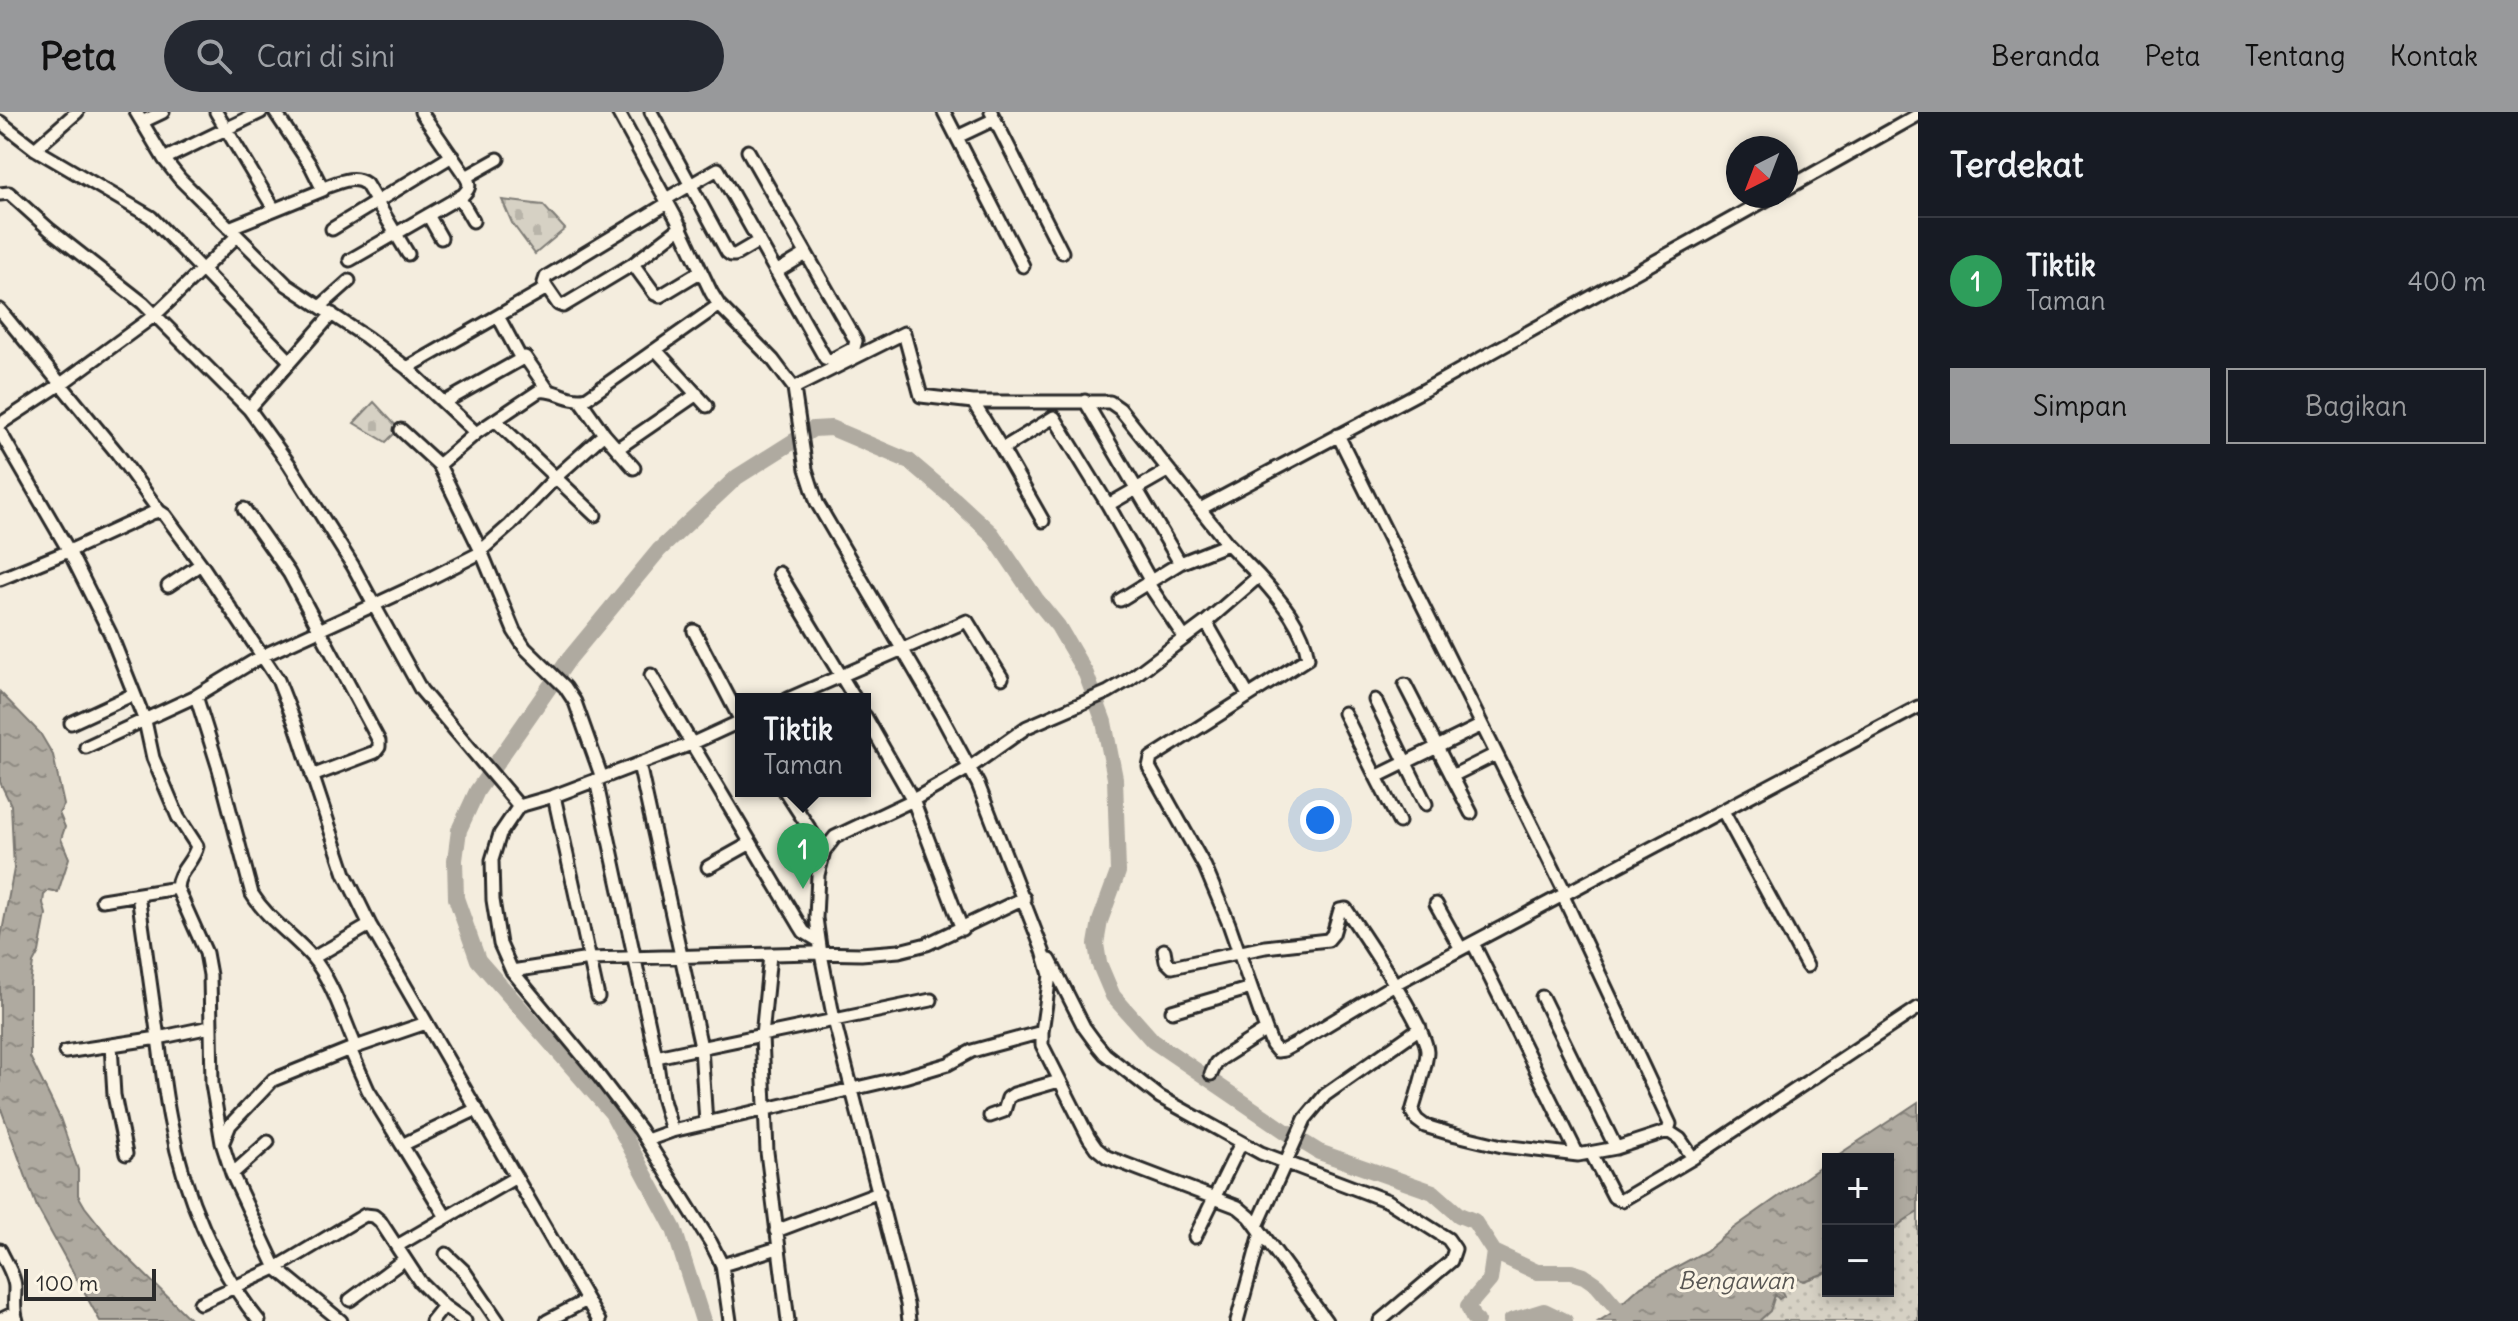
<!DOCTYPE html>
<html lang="id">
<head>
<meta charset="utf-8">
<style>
  :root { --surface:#171b24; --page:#242831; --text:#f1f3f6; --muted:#9ea1a6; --line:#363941; --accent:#98999b }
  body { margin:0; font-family:Delius,sans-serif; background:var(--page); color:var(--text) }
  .controls { position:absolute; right:24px; bottom:24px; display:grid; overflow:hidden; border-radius:0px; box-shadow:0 4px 12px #0003 }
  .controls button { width:72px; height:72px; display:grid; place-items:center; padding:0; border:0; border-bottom:2px solid var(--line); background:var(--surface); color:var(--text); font:40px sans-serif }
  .compass { position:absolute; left:1726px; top:24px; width:72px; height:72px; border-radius:50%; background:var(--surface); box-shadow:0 4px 12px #0003; rotate:222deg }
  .scale { position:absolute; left:24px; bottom:20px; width:132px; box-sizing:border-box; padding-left:8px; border:4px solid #2b2b2b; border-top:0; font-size:22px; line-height:28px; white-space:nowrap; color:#2b2b2b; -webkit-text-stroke:6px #fcf5e5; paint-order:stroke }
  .you { position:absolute; left:1320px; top:708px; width:28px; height:28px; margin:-20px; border:6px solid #fff; border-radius:50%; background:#1a73e8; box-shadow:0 0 0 12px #1a73e833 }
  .badge { display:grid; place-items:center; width:52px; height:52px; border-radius:50%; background:var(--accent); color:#fff; font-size:26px; font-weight:700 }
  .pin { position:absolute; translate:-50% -66px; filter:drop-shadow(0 2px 4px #0008) }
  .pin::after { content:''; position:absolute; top:42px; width:28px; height:24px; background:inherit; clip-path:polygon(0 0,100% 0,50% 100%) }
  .popup { position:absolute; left:735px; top:581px; width:136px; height:104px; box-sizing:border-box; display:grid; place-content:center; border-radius:0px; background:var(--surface); filter:drop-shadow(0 2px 6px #0005); font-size:26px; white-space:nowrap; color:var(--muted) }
  .popup b { font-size:30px; color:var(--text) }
  .popup::after { content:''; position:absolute; left:50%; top:100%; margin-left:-16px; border:16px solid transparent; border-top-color:var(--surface) }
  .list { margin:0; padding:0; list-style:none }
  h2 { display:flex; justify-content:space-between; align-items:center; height:104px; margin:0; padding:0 32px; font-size:34px }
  h2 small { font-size:26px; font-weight:400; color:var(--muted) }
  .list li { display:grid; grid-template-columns:52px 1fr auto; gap:24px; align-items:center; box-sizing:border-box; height:128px; padding:0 32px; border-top:2px solid var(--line) }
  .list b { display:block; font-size:30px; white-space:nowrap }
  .list p { margin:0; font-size:26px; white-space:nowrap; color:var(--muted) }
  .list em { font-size:26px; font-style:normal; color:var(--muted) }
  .actions { display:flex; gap:16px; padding:24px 32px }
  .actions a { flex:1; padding:18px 0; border:2px solid var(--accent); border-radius:0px; text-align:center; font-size:28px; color:var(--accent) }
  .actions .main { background:var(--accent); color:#111 }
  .icon { flex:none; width:44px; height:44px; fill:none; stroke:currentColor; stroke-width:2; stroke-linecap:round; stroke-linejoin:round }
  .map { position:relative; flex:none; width:1918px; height:1209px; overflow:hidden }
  header { display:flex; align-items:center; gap:48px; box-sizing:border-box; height:112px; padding:0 40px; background:var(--accent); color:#111 }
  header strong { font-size:38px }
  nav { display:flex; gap:44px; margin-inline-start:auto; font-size:28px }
  .search { width:560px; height:72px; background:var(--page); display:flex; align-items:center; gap:20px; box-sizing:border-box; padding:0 28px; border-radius:44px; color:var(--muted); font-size:30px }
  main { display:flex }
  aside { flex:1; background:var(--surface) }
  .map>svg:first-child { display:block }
</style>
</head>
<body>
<header>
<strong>Peta</strong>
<div class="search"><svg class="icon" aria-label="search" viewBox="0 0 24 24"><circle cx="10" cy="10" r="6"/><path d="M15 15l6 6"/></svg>Cari di sini</div>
<nav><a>Beranda</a><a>Peta</a><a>Tentang</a><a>Kontak</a></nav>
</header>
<main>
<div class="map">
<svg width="1918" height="1209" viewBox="0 0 1918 1209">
  <defs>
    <pattern id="cemetery-stones" width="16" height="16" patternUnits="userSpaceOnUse" patternTransform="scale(2)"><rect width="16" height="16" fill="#d6d1c4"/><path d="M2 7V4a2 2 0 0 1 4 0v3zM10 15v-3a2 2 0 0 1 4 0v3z" fill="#b8b4a9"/></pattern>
    <pattern id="garden-dots" width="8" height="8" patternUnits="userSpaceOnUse" patternTransform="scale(2)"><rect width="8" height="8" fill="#d6d1c4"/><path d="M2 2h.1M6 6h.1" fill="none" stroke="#b8b4a9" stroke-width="1.8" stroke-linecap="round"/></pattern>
    <pattern id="water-ripples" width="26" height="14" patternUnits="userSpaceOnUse" patternTransform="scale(2)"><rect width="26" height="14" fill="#afaaa0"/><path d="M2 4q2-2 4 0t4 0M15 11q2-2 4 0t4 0" fill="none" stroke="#8f8b83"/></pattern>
  </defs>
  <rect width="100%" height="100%" fill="#f4edde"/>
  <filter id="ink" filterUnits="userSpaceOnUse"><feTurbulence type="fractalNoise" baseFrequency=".0125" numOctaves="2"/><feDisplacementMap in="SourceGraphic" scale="16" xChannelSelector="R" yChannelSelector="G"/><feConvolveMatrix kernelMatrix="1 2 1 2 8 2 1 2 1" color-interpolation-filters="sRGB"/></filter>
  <g filter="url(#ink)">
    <path fill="url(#cemetery-stones)" stroke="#807e78" stroke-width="2" d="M502,88L543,93L565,117L535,142L512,111Z
      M374,290L399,317L386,330L354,311Z"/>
    <path fill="url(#garden-dots)" stroke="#807e78" stroke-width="2" d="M1918,1100V1209H1759L1773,1185L1782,1180L1779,1167L1787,1161L1804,1169L1828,1160V1179H1888V1127C1894,1114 1906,1107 1918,1100Z"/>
    <path fill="url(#water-ripples)" stroke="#7a7771" stroke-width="2" d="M0,580L40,621L53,643L64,693L59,701L65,715L61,727L69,746L58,780L49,778L44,783L43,791L46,802L39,840L33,851L30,872V945L60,1006L78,1058V1083L85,1095L116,1134L192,1209H100L37,1095L0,994V830L14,757L11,693L0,670Z
      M1918,990V1100C1906,1107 1894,1114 1888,1127V1047H1832Z
      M1828,1050V1160L1803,1169L1787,1161C1775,1165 1780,1176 1784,1184L1779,1187L1775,1183L1770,1199L1759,1209H1599L1610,1202L1641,1174L1706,1139L1731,1118Z"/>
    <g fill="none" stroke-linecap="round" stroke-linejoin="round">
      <path stroke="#afaaa0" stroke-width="16" d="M1494,1140L1537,1160H1571L1584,1164L1597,1173L1628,1209
        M703,1209L674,1117L612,1001L478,848L456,786L455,748L459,718L477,679L569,547L659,438L737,365L813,317L831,316L909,349L954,387L992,422L1036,487L1058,514L1086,562L1104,610L1115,666L1118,760L1100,809L1096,832L1099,851L1113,884L1153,929L1285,1019L1319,1040L1433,1080L1459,1103L1474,1109L1494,1140
        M1477,1209L1473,1206L1468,1194L1490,1168L1494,1140
        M1511,1209L1544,1199L1565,1209"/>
      <defs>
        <path id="minor" d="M136,0L164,47L180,67L287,173L366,225L407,256L476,321L439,353L401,318
          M216,0L274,97
          M618,0L676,106L711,180L719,193L773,248L794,276L806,357L817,391L942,605L978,672L1043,839L1050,863L1042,920V933L1089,1026L1096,1036L1107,1045L1238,1095L1250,1105L1326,1209
          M651,0L727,140L731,143H735L759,129
          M944,0L1023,154
          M991,0L1062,140
          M0,10L35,37L151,105L290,249
          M142,10L163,0
          M957,25L995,7
          M35,37L77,0
          M164,47L261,0
          M466,65L498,47
          M323,76C338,71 353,62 366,72L408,142
          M1786,77L1918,3
          M0,82L9,81L50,118L143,191L249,297L289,352L353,454L374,493L262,544L196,584L86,635
          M459,85L473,109
          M666,87L718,57L825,246L831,248L854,236L856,229L748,39
          M428,103L441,126
          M229,116L323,78L311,54L275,0
          M332,117L452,44
          M350,148L463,83C469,77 471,73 466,65L421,0
          M633,152L655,182L660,184L700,160
          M776,160L806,142
          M547,176L544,171L546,165L668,91
          M321,194L349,169
          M0,198L117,341L159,399
          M498,204L547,176L558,192L563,194L633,152L681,115
          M656,238L707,294
          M407,256L498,204L520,245
          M794,276L904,221L921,284L973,290L1002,337L1054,305L1108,393L1169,358
          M1085,289L1180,451
          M445,290L525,245L548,278
          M973,290H1110L1120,297L1200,397
          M249,297L332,202
          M496,309L595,403
          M0,312L61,272L155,203L237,124
          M0,320L69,439L110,521L145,609L153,646L178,705L197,734C193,751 178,758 177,776L206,841L210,863L212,972L222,1031L232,1062L276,1156L341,1209
          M476,321L539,279C556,276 568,291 587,286L719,193
          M604,322L634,356
          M1338,323L1566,782
          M617,337L697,282
          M1002,337L1043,409
          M439,353L481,439L514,519L525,536L565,575L575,590L602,666
          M1108,393L1150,468
          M244,397L289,461L379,629V635L375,640L312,664
          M1228,432L1200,397L1426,277L1773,84
          M779,461L855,587
          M1259,464C1280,488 1303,513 1308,546L1151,646L1149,655L1205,755L1229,812L1266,918L1272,933L1277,939L1284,938L1297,931L1393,873L1918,595
          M0,467L69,439L152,401L159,399L165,403L201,452L278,568L296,614L345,762L370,813L599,1209
          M1147,470L1184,525
          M168,474L201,452
          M1206,510L1248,583
          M694,519L741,609
          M651,563L799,812L804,820L819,829
          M1405,573L1471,701
          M196,584L219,657L252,782C268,808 293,823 312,845C333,870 343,906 356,935
          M788,587L967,509L1002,566
          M1375,588L1426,692
          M1344,601L1376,665
          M865,604L913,688L962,817
          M71,611L134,582
          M639,652L701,935L706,1011
          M1452,664L1496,642
          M596,668L656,945
          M785,679L824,739
          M554,684L598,885
          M519,694L421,578L374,493L415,474L476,443L510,413L556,365L604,322L580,288
          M1723,699L1807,854
          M1399,710L1376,665L1482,613
          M708,755L751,731
          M138,783L158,926L210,915
          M102,788L177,776
          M1436,792L1461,837
          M1473,831L1578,1043
          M1164,838L1166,849L1172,855L1265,835L1328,828L1333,822L1340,798L1346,797C1363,823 1426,914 1427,939C1427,953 1416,985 1412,1000L1417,1008L1425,1014L1448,1021L1502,1034L1578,1043L1616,1036L1668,1019L1670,1012L1563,784
          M770,843L762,924L767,1040L788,1209
          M313,846L370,813
          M1050,848L1084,915L1095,930L1105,942L1160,985L1261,1041L1388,1089L1448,1127L1455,1137L1451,1149L1380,1209
          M512,859L589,847L813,841L861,842L899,839L927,832L1024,786
          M1542,885L1616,1036
          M1172,899L1251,876
          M426,911L350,937L368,978L402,1033L477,997
          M111,933L114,983L126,1042
          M65,940L158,926C162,955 165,984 171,1012C184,1081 215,1155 259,1209
          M1211,962L1216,951L1222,946L1266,918
          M990,1004L1004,999L1008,986L1014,982L1059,969
          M672,1019L662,985L656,945L931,888
          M647,1028L672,1019L904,965L948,952L972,939L1042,920
          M223,1030L230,1013L273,968L350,937
          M402,1033L446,1105
          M1591,1041L1614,1085L1622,1088L1693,1046L1680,1027L1668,1019
          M1693,1046L1918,896
          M232,1062L268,1030
          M1257,1114L1305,1007L1325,983L1420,916
          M776,1119L879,1080
          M1195,1125L1241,1031
          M397,1134L516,1065
          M0,1138C5,1149 15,1164 15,1176C15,1188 13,1197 17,1209
          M446,1142L464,1159L498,1209
          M722,1153L778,1136
          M350,1188L405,1147
          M200,1191L276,1156L365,1103L374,1104L380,1109L420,1170L444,1194L465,1209
          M0,1208L14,1201
          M432,1209L444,1194
          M547,1209L587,1188
          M730,1209L722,1153L711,1131L640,1018L592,955L512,859L500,832L493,788L492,748L500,722L519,694L554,684L691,632L741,609
          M909,1209L907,1192L834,908L821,842L816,806L818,763L824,739L835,725L913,688L969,656L1027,615L1108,580L1130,567L1206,510L1259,464L1228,432L1180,451L1120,488
          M1237,1209L1261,1121"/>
      </defs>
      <use href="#minor" stroke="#2b2b2b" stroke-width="17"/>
      <use href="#minor" stroke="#fcf5e5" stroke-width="11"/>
    </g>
  </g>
  <g text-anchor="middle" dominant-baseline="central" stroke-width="6" stroke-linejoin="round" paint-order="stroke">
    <g font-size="24" font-style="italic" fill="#595754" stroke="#fcf5e5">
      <text x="1736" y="1168">Bengawan</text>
    </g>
  </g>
</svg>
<div class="controls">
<button>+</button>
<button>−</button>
</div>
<svg class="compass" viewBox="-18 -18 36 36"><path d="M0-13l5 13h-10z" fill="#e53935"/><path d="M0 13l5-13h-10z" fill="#9ea1a6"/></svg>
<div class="scale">100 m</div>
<div class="you"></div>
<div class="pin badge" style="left:803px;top:777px;background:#2e9e5b">1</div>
<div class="popup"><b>Tiktik</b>Taman</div>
</div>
<aside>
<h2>Terdekat<small></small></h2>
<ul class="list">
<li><span class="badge" style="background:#2e9e5b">1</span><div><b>Tiktik</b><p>Taman</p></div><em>400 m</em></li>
</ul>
<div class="actions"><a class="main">Simpan</a><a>Bagikan</a></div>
</aside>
</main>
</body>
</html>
